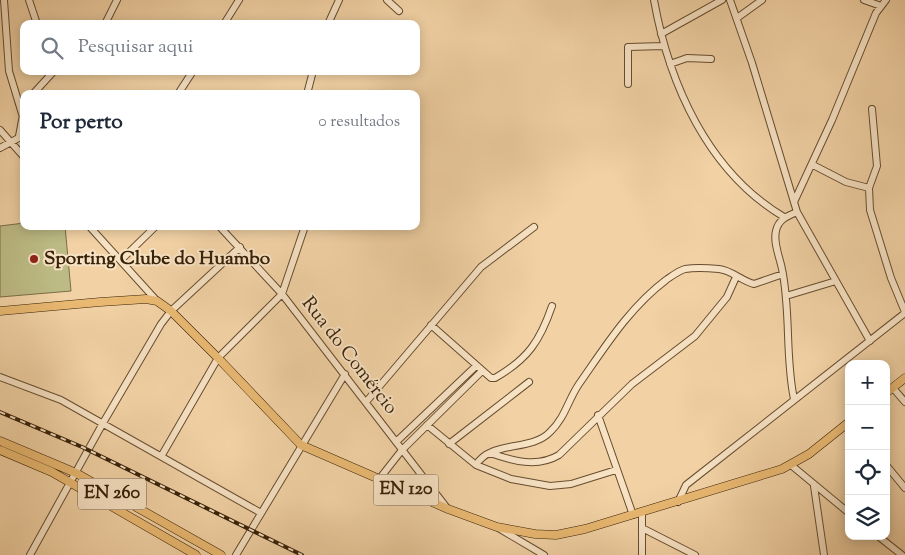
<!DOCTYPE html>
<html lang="pt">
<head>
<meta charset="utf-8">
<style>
  :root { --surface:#fff; --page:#f6f6f7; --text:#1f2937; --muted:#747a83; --line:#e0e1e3 }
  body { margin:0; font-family:"Sorts Mill Goudy",serif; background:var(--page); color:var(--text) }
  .controls { position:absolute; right:15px; bottom:15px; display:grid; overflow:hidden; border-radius:10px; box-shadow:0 2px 12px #0003 }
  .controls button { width:45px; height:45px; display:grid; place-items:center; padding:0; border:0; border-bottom:1px solid var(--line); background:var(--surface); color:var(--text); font:25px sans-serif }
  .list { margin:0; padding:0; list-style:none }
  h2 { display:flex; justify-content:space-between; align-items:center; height:65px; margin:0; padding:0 20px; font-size:21px }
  h2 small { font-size:16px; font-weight:400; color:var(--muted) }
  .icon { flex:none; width:28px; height:28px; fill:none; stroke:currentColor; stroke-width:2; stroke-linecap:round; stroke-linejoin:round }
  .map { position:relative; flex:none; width:905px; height:555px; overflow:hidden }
  .search { position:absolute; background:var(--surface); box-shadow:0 2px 12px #0003; left:20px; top:20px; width:400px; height:55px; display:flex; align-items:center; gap:12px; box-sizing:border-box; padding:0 18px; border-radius:10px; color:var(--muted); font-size:19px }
  .panel { position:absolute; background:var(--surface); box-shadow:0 2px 12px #0003; left:20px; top:90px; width:400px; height:140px; border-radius:10px }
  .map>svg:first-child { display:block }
</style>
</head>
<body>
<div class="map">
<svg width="905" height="555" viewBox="0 0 905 555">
  <rect width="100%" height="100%" fill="#f2d2a5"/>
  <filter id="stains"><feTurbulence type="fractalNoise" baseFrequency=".004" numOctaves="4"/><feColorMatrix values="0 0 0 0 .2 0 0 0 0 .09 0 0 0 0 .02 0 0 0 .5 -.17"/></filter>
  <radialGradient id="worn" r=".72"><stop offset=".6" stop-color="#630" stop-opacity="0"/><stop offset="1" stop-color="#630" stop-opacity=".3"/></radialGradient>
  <path fill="#bdbb85" stroke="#7a6e46" d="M24,223V226H65L71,291L0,297V226Z"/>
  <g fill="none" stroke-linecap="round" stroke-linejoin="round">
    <defs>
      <path id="minor" d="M4,0L9,71L23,117
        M29,0L37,24
        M387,0L399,11
        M654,0C669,84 708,172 784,217
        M730,0L752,63L797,212L870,341
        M864,0L881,6
        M737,18L762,0
        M105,24L117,0
        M224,24L239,0
        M328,24L339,0
        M661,34L722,0
        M670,64L687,58L711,59
        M628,84V47L664,46
        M33,94L54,71
        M178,94L193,71
        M307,94L313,71
        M872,109L877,166L869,188L870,210L891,278L905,312
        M0,130L24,157
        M19,136L23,115
        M0,148L24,135
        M813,165L846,182L869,188
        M794,202L832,120L876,13L886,0
        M89,226L157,301
        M219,226L282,294L447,508
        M121,260L156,226
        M786,296L836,281
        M431,325L491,378H495C528,359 540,341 552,306
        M0,377L61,400L261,513
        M893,388L905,402
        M794,399C785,357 791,312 782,269C780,258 773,243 776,231C778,220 787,216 797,212
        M366,402L481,267L534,227
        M598,415L633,515
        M427,425L476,465L511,479L550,486L571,484L616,470
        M396,442L476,366
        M449,444L529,382
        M490,453C513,461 537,468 559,455L632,384L695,336L727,297L736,277
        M162,455L218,358L282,294L305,226
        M476,465C491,440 531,452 550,432C565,418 568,400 579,384C605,347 629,308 666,280C672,276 678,271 685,269C696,267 709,268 719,269C731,270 742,281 754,284L783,274
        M791,465L849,513
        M886,465L905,488
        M380,478L402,450L482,371
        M814,486L824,555
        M678,502L686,485L905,313
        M642,528L695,555
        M500,529L544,555
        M878,536L902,555
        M30,555L103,423L161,324L171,311L240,247
        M236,555L345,374
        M642,555V512"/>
      <path id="major" d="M0,311L100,302L146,299L157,301L171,311L218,358L301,445L448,509L497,527L535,534L556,535L585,529L782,469L809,454L849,422
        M886,393L905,378
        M0,441L76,473L221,555
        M0,450L52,472L196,555"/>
    </defs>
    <use href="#minor" stroke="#664d2f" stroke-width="8"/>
    <use href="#major" stroke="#372108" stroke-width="9"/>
    <use href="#minor" stroke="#f7e2c4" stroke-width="6"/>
    <use href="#major" stroke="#e9b972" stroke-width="8"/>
    <defs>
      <path id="rail" d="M0,412L82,447L302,555"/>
    </defs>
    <use href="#rail" stroke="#372108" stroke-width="4"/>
    <use href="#rail" stroke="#f7e2c4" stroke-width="2" stroke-dasharray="5.5" stroke-linecap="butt"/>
  </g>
  <circle fill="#8f2418" stroke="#f7e2c4" stroke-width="2" cx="34" cy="259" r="5"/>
  <g text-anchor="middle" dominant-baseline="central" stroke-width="4" stroke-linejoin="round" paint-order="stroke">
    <g fill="#f7e2c4" stroke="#715b40" stroke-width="1">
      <rect x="373.5" y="474.5" width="65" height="31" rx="4"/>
      <rect x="78" y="478.5" width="68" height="31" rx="4"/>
    </g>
    <g font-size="18" font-weight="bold" fill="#372108">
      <text x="406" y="490">EN 120</text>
      <text x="112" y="494">EN 260</text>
    </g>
    <g font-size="19" font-weight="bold" fill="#372108" stroke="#f7e2c4" text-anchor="start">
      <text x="44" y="259">Sporting Clube do Huambo</text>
    </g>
    <g font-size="19" fill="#372108" stroke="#f7e2c4">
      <text transform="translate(349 356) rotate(52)">Rua do Comércio</text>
    </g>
  </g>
  <rect width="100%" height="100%" filter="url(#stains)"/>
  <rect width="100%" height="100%" fill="url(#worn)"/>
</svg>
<div class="controls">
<button>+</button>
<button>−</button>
<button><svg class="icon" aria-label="locate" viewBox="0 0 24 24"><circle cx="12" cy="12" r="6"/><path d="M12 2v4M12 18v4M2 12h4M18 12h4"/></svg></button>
<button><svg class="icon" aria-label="layers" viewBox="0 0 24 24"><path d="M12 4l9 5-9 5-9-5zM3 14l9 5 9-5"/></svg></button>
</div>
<div class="search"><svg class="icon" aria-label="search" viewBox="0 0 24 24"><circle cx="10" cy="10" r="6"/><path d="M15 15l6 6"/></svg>Pesquisar aqui</div>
<section class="panel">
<h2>Por perto<small>0 resultados</small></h2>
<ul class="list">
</ul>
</section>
</div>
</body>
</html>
